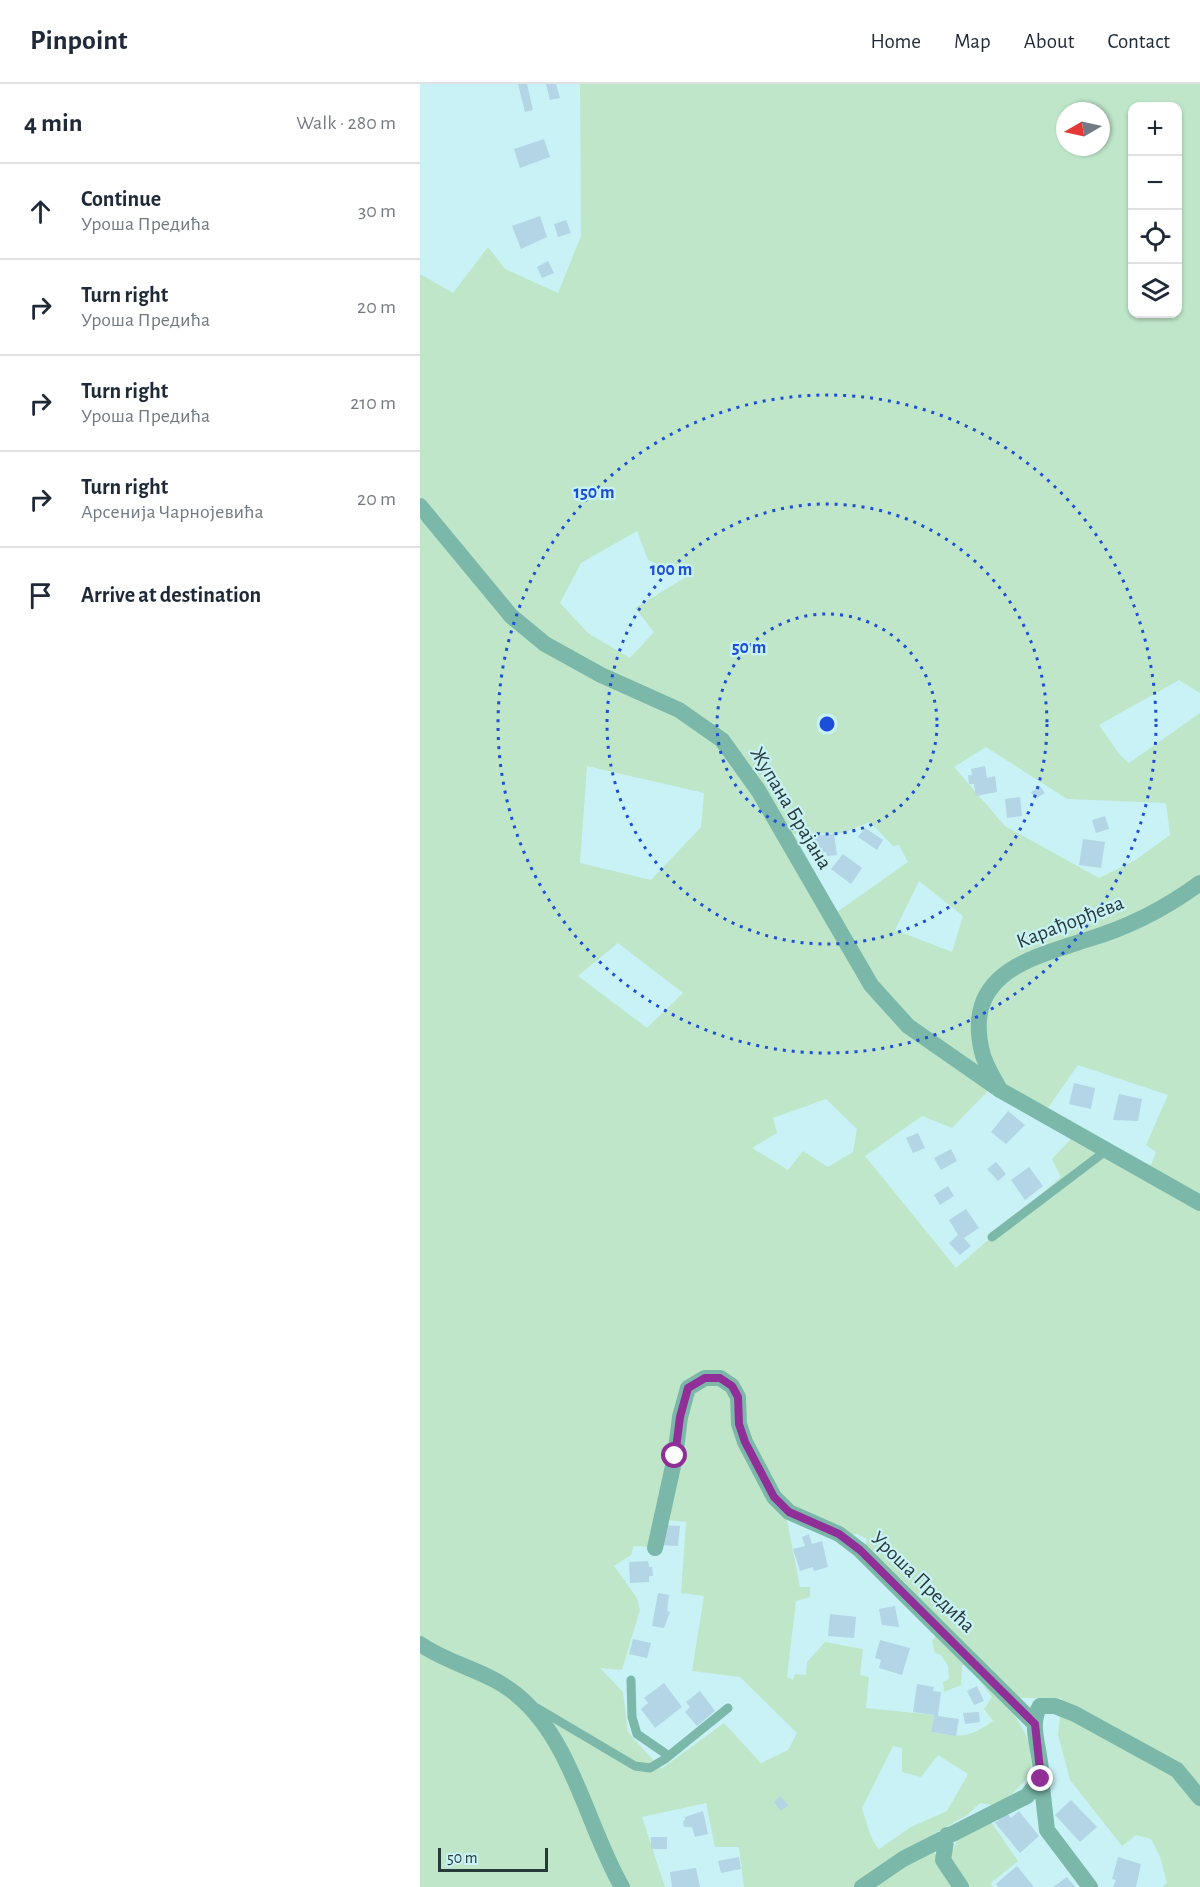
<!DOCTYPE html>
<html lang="en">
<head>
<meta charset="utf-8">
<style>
  :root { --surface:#fff; --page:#f2f2f3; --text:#1f2937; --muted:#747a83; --line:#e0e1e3 }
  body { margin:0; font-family:"Alegreya Sans",sans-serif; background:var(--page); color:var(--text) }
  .controls { position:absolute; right:18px; top:18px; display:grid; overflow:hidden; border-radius:12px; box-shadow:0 2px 4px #0004 }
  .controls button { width:54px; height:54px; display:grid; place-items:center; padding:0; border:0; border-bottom:2px solid var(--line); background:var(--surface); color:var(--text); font:30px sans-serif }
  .compass { position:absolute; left:636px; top:18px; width:54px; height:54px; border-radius:50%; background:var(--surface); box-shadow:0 2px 4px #0004; rotate:261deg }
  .scale { position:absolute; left:18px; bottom:15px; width:110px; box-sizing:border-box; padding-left:6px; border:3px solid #28393a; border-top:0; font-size:16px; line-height:21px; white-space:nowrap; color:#28393a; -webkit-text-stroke:4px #c9f2f6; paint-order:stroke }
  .stop { position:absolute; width:18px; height:18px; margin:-14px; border:4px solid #902f97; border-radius:50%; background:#fff }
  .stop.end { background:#902f97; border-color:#fff; box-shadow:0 2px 6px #0008 }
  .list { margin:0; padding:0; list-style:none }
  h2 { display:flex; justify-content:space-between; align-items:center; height:78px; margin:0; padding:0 24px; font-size:26px }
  h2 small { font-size:20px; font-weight:400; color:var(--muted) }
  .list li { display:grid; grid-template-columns:39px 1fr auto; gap:18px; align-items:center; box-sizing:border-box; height:96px; padding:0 24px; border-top:2px solid var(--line) }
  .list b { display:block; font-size:22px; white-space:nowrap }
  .list p { margin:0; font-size:20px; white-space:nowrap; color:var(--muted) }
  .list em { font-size:20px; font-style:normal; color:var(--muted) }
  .icon { flex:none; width:33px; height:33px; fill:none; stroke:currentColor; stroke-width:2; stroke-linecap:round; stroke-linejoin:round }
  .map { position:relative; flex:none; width:780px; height:1803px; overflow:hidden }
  header { display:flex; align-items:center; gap:36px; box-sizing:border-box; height:84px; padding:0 30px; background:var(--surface); border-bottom:2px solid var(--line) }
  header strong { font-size:28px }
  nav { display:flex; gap:33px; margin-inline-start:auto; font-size:21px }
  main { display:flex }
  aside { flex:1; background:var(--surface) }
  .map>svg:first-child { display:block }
</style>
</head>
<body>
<header>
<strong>Pinpoint</strong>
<nav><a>Home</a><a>Map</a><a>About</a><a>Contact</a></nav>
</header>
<main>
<aside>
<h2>4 min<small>Walk · 280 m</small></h2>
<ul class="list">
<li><svg class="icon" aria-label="ahead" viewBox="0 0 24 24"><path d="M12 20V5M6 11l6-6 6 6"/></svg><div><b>Continue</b><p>Уроша Предића</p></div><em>30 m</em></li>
<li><svg class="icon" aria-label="right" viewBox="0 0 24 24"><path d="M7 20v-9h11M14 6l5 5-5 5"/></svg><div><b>Turn right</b><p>Уроша Предића</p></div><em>20 m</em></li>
<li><svg class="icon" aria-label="right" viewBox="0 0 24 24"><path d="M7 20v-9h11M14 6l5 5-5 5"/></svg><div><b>Turn right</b><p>Уроша Предића</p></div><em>210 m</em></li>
<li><svg class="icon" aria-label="right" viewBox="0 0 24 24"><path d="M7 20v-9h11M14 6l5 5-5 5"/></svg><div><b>Turn right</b><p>Арсенија Чарнојевића</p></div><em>20 m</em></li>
<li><svg class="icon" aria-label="arrive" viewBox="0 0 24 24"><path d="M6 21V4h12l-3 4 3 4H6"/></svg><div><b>Arrive at destination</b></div></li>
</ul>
</aside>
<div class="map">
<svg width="780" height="1803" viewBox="0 0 780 1803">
  <rect width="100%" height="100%" fill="#c9f2f6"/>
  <path fill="#bfe6c9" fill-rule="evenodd" d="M160,0H780V609L759,596L679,641L700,671L709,679L780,629V1803H742L747,1799L740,1773L731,1755L716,1751L702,1762L650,1696L638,1651L642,1614H595L588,1622C620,1668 624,1689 576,1722L560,1719L547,1731L501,1757L435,1803H324L319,1763H295L286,1719L222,1733L245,1803H0V190L33,209L68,163L85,185L138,209L161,152ZM712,22H758V230H712ZM645,27H681V63H645ZM217,447L228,476L266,493L215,524L234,548L210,574L168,549L140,519L161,479ZM566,663L647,715L746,719L750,751L714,777L679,794L585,742L534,683ZM167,682L284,709L281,743L231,796L160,779ZM450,738L473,762L479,761L488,778L417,828L374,750L422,749ZM499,797L543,832L532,868L475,846ZM198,859L263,909L227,944L158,892ZM658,981L748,1011L726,1061L736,1068L731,1081L651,1055L632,1075L641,1093L536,1184L445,1072L502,1032L532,1044L568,1007L627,1025ZM406,1015L437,1045L433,1068L408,1083L383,1067L368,1086L332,1064L357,1049L353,1034ZM366,1431L425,1451L437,1450L447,1455L445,1466L486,1499V1507L525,1542L512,1557L515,1569L521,1571L528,1582L529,1595L523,1598L524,1608L541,1601L542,1581L556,1577V1591L572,1613L564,1625L573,1637C548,1655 540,1653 511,1648L514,1631L446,1624L449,1593L440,1591L443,1565L405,1558L387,1578L386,1591L375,1590L373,1596L367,1593L376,1517L390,1513V1503H380ZM246,1436L266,1438L261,1509L284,1512L272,1587L320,1593L377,1649L368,1666L341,1679L304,1639L241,1685L208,1648L203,1608L180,1584L202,1586L220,1526L217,1514L194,1482L211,1471L214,1462L229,1463ZM473,1662L482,1664V1688L501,1693L518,1671L548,1690L527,1727L491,1743L459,1765C449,1754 447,1738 442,1724Z
    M571,1738L598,1777L571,1799L573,1803H546L529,1775L540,1750Z
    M513,1765L535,1803H454Z"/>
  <path fill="#b3d5e5" d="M98,0H107L113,26L105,28Z
    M126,0H136L140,14L130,16Z
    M124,55L130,73L100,84L94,65Z
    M120,132L127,153L101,165L92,142Z
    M146,136L151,149L138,153L134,140Z
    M128,177L134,189L122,194L117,183Z
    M565,682L567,694L575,692L577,708L556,712L554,700H549L548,691H552L551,685Z
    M620,702L625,709L615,715L611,708Z
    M600,713L602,732L587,734L585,715Z
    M685,732L689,745L676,749L672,736Z
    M445,744L463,756L457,766L438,753Z
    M414,750L417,771L407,772L406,768L395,769L393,752Z
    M663,755L685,758L681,784L659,781Z
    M423,770L442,784L431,800L411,785Z
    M654,999L675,1004L671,1025L649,1020Z
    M699,1010L722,1015L718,1037L693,1036Z
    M588,1027L605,1041L586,1060L571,1048Z
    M498,1049L505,1064L493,1069L486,1054Z
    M531,1065L537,1077L521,1086L514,1074Z
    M576,1078L586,1090L578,1097L567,1085Z
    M609,1083L623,1102L605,1116L591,1096Z
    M528,1102L534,1112L520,1121L514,1111Z
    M546,1125L559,1144L544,1154L551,1162L540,1171L529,1159L538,1151L529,1136Z
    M242,1441L260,1442L258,1462L241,1461Z
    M389,1450L392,1460L402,1457L408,1483L394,1487L393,1483L380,1487L373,1465L385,1462L382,1453Z
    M228,1477L229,1483H232L233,1492H229V1498L210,1499L209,1478Z
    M238,1509L249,1511L247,1527L250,1528L244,1544L232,1542Z
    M475,1522L479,1543L462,1541L459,1525Z
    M410,1530L436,1533L434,1554L408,1552Z
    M213,1555L231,1559L227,1574L209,1570Z
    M460,1556L490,1564L482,1591L459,1584L461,1576L455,1574Z
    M244,1599L262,1623L235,1644L221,1625L228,1619L224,1614Z
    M497,1600L514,1603L513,1607L521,1608L518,1632L539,1635L536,1652L511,1648L514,1631L493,1628Z
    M557,1602L564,1617L554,1621L547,1607Z
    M280,1607L295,1627L277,1642L265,1628L270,1623L266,1618Z
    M559,1628L560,1638L545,1640L543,1629Z
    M360,1712L368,1721L361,1727L354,1718Z
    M651,1716L677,1743L660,1758L635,1731Z
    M283,1727L288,1750L275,1753L272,1743H264L263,1737L265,1736V1733Z
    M599,1727L619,1752L600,1769L575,1739L587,1729L591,1734Z
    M231,1753H247V1765H231Z
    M319,1773L321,1785L301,1789L298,1777Z
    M698,1773L721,1780L716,1803H693L696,1796L692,1795Z
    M597,1782L614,1803H578L576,1800Z
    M276,1784L280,1803H252L250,1788Z
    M647,1793L655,1803H633Z"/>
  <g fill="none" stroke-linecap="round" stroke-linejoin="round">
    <path stroke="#7bb8a9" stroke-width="9" d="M572,1153L687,1066
      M211,1596L212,1633L217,1650L249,1672
      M117,1624L215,1682L230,1684L245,1675L308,1624"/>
    <path stroke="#7bb8a9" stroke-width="16" d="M580,1006C574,994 565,981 562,968C543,889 610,874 669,855C709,843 746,824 780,799
      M235,1464L255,1373L260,1333L268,1304L285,1294H300L312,1302L318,1313L319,1340L325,1358L354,1413L369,1428L419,1450L440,1466L615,1640
      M0,1560C30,1581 67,1586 97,1611C152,1656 167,1742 202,1803
      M621,1694L627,1746L670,1803
      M527,1751L523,1776L541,1803
      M442,1803L483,1775L607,1712L621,1694C623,1671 607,1643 620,1622H635L655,1630L757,1686L780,1714"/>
    <path stroke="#7bb8a9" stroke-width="16" d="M0,422L91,532L125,560L181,591L259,626L302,656L338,706L451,901L488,942L580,1006L780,1119"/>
  </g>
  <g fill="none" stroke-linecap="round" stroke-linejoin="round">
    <path stroke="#902f97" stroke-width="8" d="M255,1372L260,1333L268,1304L285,1294H300L312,1302L318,1313L319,1340L325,1358L354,1413L369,1428L419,1450L440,1466L615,1640L621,1695"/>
  </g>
  <g fill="none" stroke="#1d4ed8" stroke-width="3" stroke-dasharray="3 6">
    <circle cx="407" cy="640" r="110"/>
    <circle cx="407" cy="640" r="220"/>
    <circle cx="407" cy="640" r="329"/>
  </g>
  <g text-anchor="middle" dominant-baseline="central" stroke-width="4.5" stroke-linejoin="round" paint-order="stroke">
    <g font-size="21" fill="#28393a" stroke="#c9f2f6">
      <text transform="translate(371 724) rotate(59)">Жупана Брајана</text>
      <text transform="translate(650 838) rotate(-21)">Карађорђева</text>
      <text transform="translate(503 1498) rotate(44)">Уроша Предића</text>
    </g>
  </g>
  <circle cx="407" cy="640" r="9" fill="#1d4ed8" stroke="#c9f2f6" stroke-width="3"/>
  <g font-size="18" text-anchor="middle" font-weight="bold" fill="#1d4ed8" stroke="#c9f2f6" stroke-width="4.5" stroke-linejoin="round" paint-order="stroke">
    <text x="174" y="414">150 m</text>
    <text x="251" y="491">100 m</text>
    <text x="329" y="569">50 m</text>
  </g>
</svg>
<div class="controls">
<button>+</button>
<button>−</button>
<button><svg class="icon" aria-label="locate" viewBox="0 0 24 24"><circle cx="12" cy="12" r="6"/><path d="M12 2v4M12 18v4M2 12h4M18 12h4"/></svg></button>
<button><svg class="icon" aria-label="layers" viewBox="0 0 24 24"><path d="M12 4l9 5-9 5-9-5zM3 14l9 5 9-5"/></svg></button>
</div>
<svg class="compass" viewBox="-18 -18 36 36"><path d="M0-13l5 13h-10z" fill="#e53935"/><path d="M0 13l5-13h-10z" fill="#747a83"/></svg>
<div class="scale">50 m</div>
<div class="stop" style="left:255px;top:1372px"></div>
<div class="stop end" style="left:621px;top:1695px"></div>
</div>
</main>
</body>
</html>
